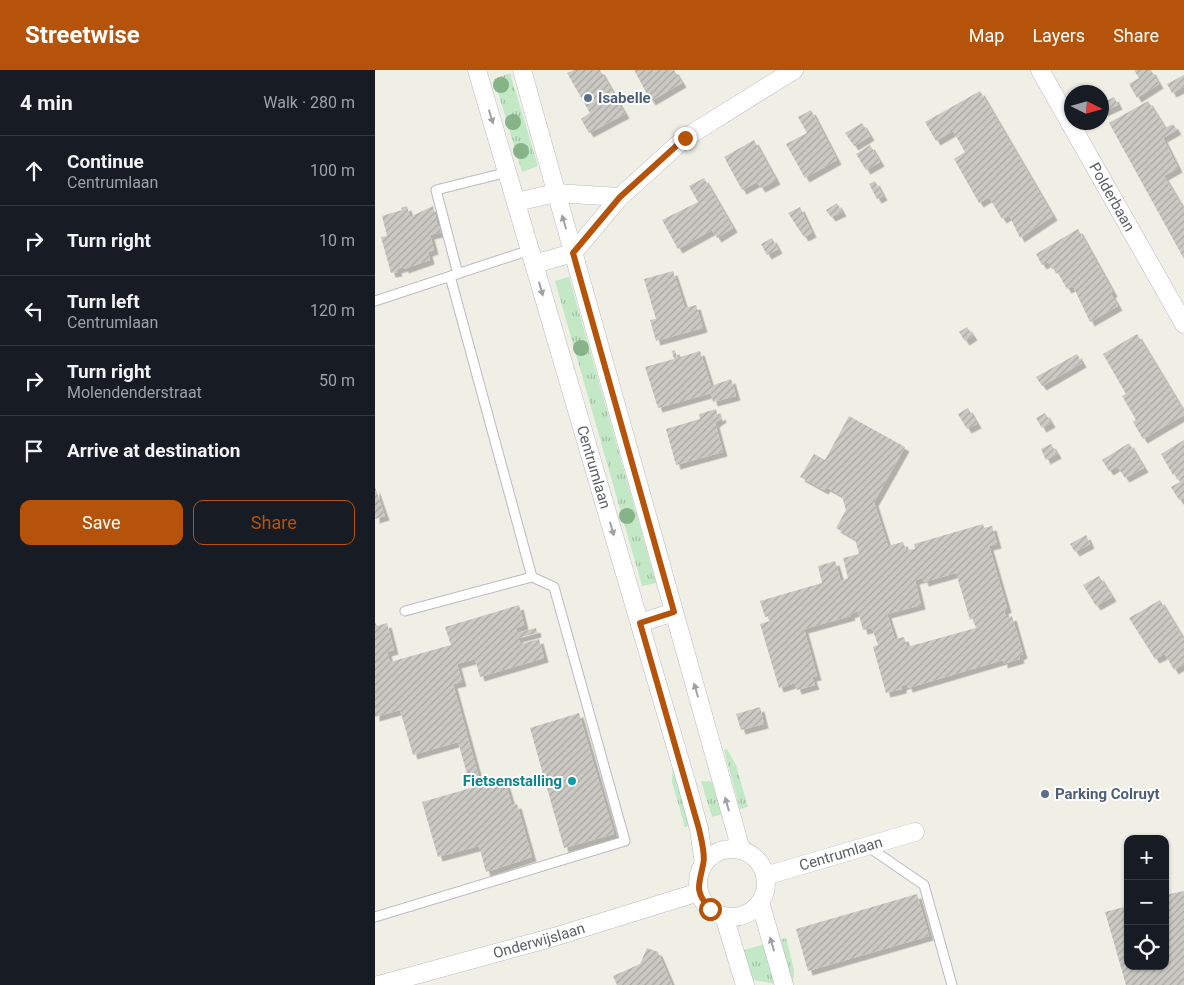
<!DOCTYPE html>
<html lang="en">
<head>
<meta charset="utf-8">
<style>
  :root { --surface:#171b24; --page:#20242c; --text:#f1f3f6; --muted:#9ea1a6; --line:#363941; --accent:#b45309 }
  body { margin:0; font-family:Roboto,sans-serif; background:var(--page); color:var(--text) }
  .controls { position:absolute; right:15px; bottom:15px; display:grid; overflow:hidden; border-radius:10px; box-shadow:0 1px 4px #0004 }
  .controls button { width:45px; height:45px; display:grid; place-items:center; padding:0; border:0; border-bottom:1px solid var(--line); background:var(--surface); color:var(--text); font:25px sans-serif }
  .compass { position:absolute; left:689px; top:15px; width:45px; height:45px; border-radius:50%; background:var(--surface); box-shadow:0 1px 4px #0004; rotate:95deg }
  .stop { position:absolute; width:15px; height:15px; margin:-11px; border:4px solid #b45309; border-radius:50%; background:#fff }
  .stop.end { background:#b45309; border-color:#fff; box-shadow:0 1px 5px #0008 }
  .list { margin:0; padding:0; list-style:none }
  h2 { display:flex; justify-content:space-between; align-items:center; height:65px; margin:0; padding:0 20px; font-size:21px }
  h2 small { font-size:16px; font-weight:400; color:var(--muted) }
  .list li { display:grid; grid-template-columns:32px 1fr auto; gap:15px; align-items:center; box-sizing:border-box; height:70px; padding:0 20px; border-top:1px solid var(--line) }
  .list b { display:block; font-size:19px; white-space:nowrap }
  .list p { margin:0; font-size:16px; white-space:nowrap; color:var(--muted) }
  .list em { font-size:16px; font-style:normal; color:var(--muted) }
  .actions { display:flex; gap:10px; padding:15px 20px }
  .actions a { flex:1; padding:11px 0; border:1px solid var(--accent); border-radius:10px; text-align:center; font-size:18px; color:var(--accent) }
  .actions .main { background:var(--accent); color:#fff }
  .icon { flex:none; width:28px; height:28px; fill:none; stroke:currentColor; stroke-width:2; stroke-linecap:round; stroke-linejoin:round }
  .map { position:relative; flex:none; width:809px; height:915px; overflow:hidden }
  header { display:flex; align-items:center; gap:30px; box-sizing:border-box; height:70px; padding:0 25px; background:var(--accent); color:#fff }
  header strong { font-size:24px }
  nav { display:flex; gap:28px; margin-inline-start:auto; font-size:18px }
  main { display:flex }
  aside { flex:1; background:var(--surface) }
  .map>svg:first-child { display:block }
</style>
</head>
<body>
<header>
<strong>Streetwise</strong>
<nav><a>Map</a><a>Layers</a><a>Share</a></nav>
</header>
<main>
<aside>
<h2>4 min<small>Walk · 280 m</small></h2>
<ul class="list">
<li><svg class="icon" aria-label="ahead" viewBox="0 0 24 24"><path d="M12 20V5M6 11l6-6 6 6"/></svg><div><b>Continue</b><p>Centrumlaan</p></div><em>100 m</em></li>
<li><svg class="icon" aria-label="right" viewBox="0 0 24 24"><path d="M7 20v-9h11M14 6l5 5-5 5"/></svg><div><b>Turn right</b></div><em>10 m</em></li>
<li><svg class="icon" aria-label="left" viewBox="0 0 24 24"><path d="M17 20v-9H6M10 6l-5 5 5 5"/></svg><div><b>Turn left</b><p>Centrumlaan</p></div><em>120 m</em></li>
<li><svg class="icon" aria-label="right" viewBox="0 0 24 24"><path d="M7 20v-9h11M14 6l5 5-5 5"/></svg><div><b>Turn right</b><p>Molendenderstraat</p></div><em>50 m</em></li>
<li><svg class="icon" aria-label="arrive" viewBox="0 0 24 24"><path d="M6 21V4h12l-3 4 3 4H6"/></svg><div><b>Arrive at destination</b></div></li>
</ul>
<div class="actions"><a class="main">Save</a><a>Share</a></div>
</aside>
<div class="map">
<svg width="809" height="915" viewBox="0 0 809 915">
  <defs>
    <pattern id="grass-tufts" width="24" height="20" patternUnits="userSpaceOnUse" patternTransform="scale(1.25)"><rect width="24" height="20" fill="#c2e8c5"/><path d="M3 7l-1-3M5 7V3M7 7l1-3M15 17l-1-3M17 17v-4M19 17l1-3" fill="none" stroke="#a1bfa4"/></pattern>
    <pattern id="building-hatch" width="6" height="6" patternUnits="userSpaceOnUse" patternTransform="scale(1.25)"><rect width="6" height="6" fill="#cbc9c3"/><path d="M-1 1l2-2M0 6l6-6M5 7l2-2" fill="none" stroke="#a8a7a2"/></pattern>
    <filter id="shadow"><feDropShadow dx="4.5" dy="4.5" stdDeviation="0" flood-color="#0004"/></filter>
  </defs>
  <rect width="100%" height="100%" fill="#f0efe6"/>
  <path fill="url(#grass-tufts)" d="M135,3L163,96L147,102L119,9Z
    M194,207L281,513L267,516L180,211Z
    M352,679L361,695L373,737L365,739L349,680Z
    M298,689L319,753L310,757L297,712Z
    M326,711L344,712L352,743L337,747Z
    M411,868L419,900L418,915H416L402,871Z
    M390,874L402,914L378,910L369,880Z"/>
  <path fill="url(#building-hatch)" fill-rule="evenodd" filter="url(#shadow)" d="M199,0H225L250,44L214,63L206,49L215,43L192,3Z
    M259,0H299L307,13L276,31Z
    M759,0H776L784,14L762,28L754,14L764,8Z
    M809,5V17L797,23L792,14Z
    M605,21L678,146L645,168L634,145L627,149L614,127L604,133L579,89L590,82L578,61L561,71L550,52Z
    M739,27L743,35L728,42L726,34Z
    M773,31L790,58L798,54L802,60L788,68L803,98L789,106L809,140V189L734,53Z
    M436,40L462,90L430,108L411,74L432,63L423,47Z
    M487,53L495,66L479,76L470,63Z
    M379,70L401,110L386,118L382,112L367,120L349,87Z
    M495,75L505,92L491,100L481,84Z
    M329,108L358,158L342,168L337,160L303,179L287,150L323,132L314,116Z
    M500,111L508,126L502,129L494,114Z
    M462,133L467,142L456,147L451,140Z
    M32,136L35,147L58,136L63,157L66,156L68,162L55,165L59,180L53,182L55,190L29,199V197L22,199L23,202L16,203L6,167L12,166L7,146L27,140L26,138Z
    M425,137L437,163L429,167L413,143Z
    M703,159L738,222L736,224L743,236L715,252L698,216L692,219L680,198L677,199L673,192L667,195L661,184Z
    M397,168L403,179L392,185L386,174Z
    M298,201L310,238L321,235L328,258L281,271L275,250L281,249L269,209Z
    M592,257L598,266L590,271L584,262Z
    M762,264L809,342V345L768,369L758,352L761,350L747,326L751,324L728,284Z
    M300,280L302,288L325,281L336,316L356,309L361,326L338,332L336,323L283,338L270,297L299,289L297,281Z
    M702,284L707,293L667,316L661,307Z
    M593,338L602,354L592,359L583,344Z
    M341,339L343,347L346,345L347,348L340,353L348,382L301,395L291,359L325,349L324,344Z
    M670,343L676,353L667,358L661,348Z
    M474,346L530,377L499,432L513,476L528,472L531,480L540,479L539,474L608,454L609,458L617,456L622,474L614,476L632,538L629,540L631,548L637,546L648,584L644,586L645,589L628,594V590L533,618L532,614L527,616V619L511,623L498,577L503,575L497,558L488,560L483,541L475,544L476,546L429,559L442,606L437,607L440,615L422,620L420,613L404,618L385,554L395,551L394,546L390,547L385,531L447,513L443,496L460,491L466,511L473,508L468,488L484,484L480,469L461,458L471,440L467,426L451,417L449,420L425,407L439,384L450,390ZM581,503L595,550L598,548L601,558L532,577L529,567L520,569L512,544L546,535L540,510L548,508L549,512Z
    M809,370V428L804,430L796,417L805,412L800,404L798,405L786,384Z
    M754,373L769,398L750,408L742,396L734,401L727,390Z
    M676,374L682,384L671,390L666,379Z
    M0,417L10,446L0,449Z
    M711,465L715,474L700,482L695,474Z
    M724,506L737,527L721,536L708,515Z
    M785,530L809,570V594L799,600L790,584L780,589L754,548Z
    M144,535L149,555L141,558L142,563L161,558L162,563L143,568L146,574L164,569L169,588L105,607L100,589L82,594L87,612L78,614L106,715L129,708L137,735L142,734L157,787L111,802L104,776L63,787L47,732L96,718L83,672L38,685L25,640L0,647V552L2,556L12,553L19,580L12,582L15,592L76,575L70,557Z
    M385,637L389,654L366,660L361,644Z
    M204,643L239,764L189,778L155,658Z
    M809,821V915H751L730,842L753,836V896H790V825Z
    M542,824L554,866L433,901L421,859Z
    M272,878L283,882L297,915H242L238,906L265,894Z"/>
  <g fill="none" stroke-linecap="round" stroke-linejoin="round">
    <defs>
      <path id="service" d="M83,204L61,120L133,102
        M0,231L155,180
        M30,541L157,507
        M492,776L549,815L577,915
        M0,847L250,771L179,517L157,507L75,206"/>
      <g id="minor">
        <path id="s1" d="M102,0L313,718L324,759L329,794"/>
        <path d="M147,0L366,780"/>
        <path id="s2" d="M665,0L809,254"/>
        <path d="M142,132L180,123L245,127"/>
        <path d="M159,194L198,183L245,127L310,68L419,0"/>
        <path d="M265,553L299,542"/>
        <circle cx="357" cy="813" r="34"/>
        <path id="s3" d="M390,806L540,762"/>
        <path d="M385,832L409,915"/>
        <path d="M349,846L370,915"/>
        <path id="s4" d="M4,915L179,867L324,822"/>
      </g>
    </defs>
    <use href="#service" stroke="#b8bbc0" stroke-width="11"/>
    <use href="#minor" stroke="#b8bbc0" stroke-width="19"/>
    <use href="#service" stroke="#fff" stroke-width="9"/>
    <use href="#minor" stroke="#fff" stroke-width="18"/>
  </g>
  <g fill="#86b388">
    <circle cx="126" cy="15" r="8"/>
    <circle cx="138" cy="52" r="8"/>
    <circle cx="146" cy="81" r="8"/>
    <circle cx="206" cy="278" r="8"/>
    <circle cx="252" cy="446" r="8"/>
  </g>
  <defs><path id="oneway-solid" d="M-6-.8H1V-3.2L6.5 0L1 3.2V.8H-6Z" transform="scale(1.25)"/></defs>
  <g fill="#9ea0a4">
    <use href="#oneway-solid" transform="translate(116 47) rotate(73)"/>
    <use href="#oneway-solid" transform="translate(189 152) rotate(-107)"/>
    <use href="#oneway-solid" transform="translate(166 219) rotate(74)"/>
    <use href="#oneway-solid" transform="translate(237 459) rotate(74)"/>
    <use href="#oneway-solid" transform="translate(321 620) rotate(-106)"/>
    <use href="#oneway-solid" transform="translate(352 734) rotate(-105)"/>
    <use href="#oneway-solid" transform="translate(397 874) rotate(-106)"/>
  </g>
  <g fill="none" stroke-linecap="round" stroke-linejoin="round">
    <path stroke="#b45309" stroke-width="6" d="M310,68L245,127L198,183L299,542L265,553L324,759C326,769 331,785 328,795C324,815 319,821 335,839"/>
  </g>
  <g fill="#5c6f8a" stroke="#fff" stroke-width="2">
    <circle cx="213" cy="28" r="5"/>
    <circle cx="670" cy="724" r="5"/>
  </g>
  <circle fill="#0f9aa8" stroke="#fff" stroke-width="2" cx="197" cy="711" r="5"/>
  <g text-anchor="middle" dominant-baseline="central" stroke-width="4" stroke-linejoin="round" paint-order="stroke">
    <g font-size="15" font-weight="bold" fill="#4e5e75" stroke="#fff" text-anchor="start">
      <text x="223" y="28">Isabelle</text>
      <text x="680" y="724">Parking Colruyt</text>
    </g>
    <g font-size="15" fill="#5d6167" stroke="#fff">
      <text stroke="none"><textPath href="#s2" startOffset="146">Polderbaan</textPath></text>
      <text stroke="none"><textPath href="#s1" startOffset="414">Centrumlaan</textPath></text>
      <text stroke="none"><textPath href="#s3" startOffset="79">Centrumlaan</textPath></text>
      <text stroke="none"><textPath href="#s4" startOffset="166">Onderwijslaan</textPath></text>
    </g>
    <g font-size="15" font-weight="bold" fill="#0d838f" stroke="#fff" text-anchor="end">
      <text x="187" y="711">Fietsenstalling</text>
    </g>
  </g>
</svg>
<div class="controls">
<button>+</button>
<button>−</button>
<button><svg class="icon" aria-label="locate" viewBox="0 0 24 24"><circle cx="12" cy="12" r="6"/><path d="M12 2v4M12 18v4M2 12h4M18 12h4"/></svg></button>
</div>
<svg class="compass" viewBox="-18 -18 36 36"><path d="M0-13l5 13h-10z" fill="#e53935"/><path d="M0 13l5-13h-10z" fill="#9ea1a6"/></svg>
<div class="stop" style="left:335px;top:839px"></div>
<div class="stop end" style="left:310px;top:68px"></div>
</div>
</main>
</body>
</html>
